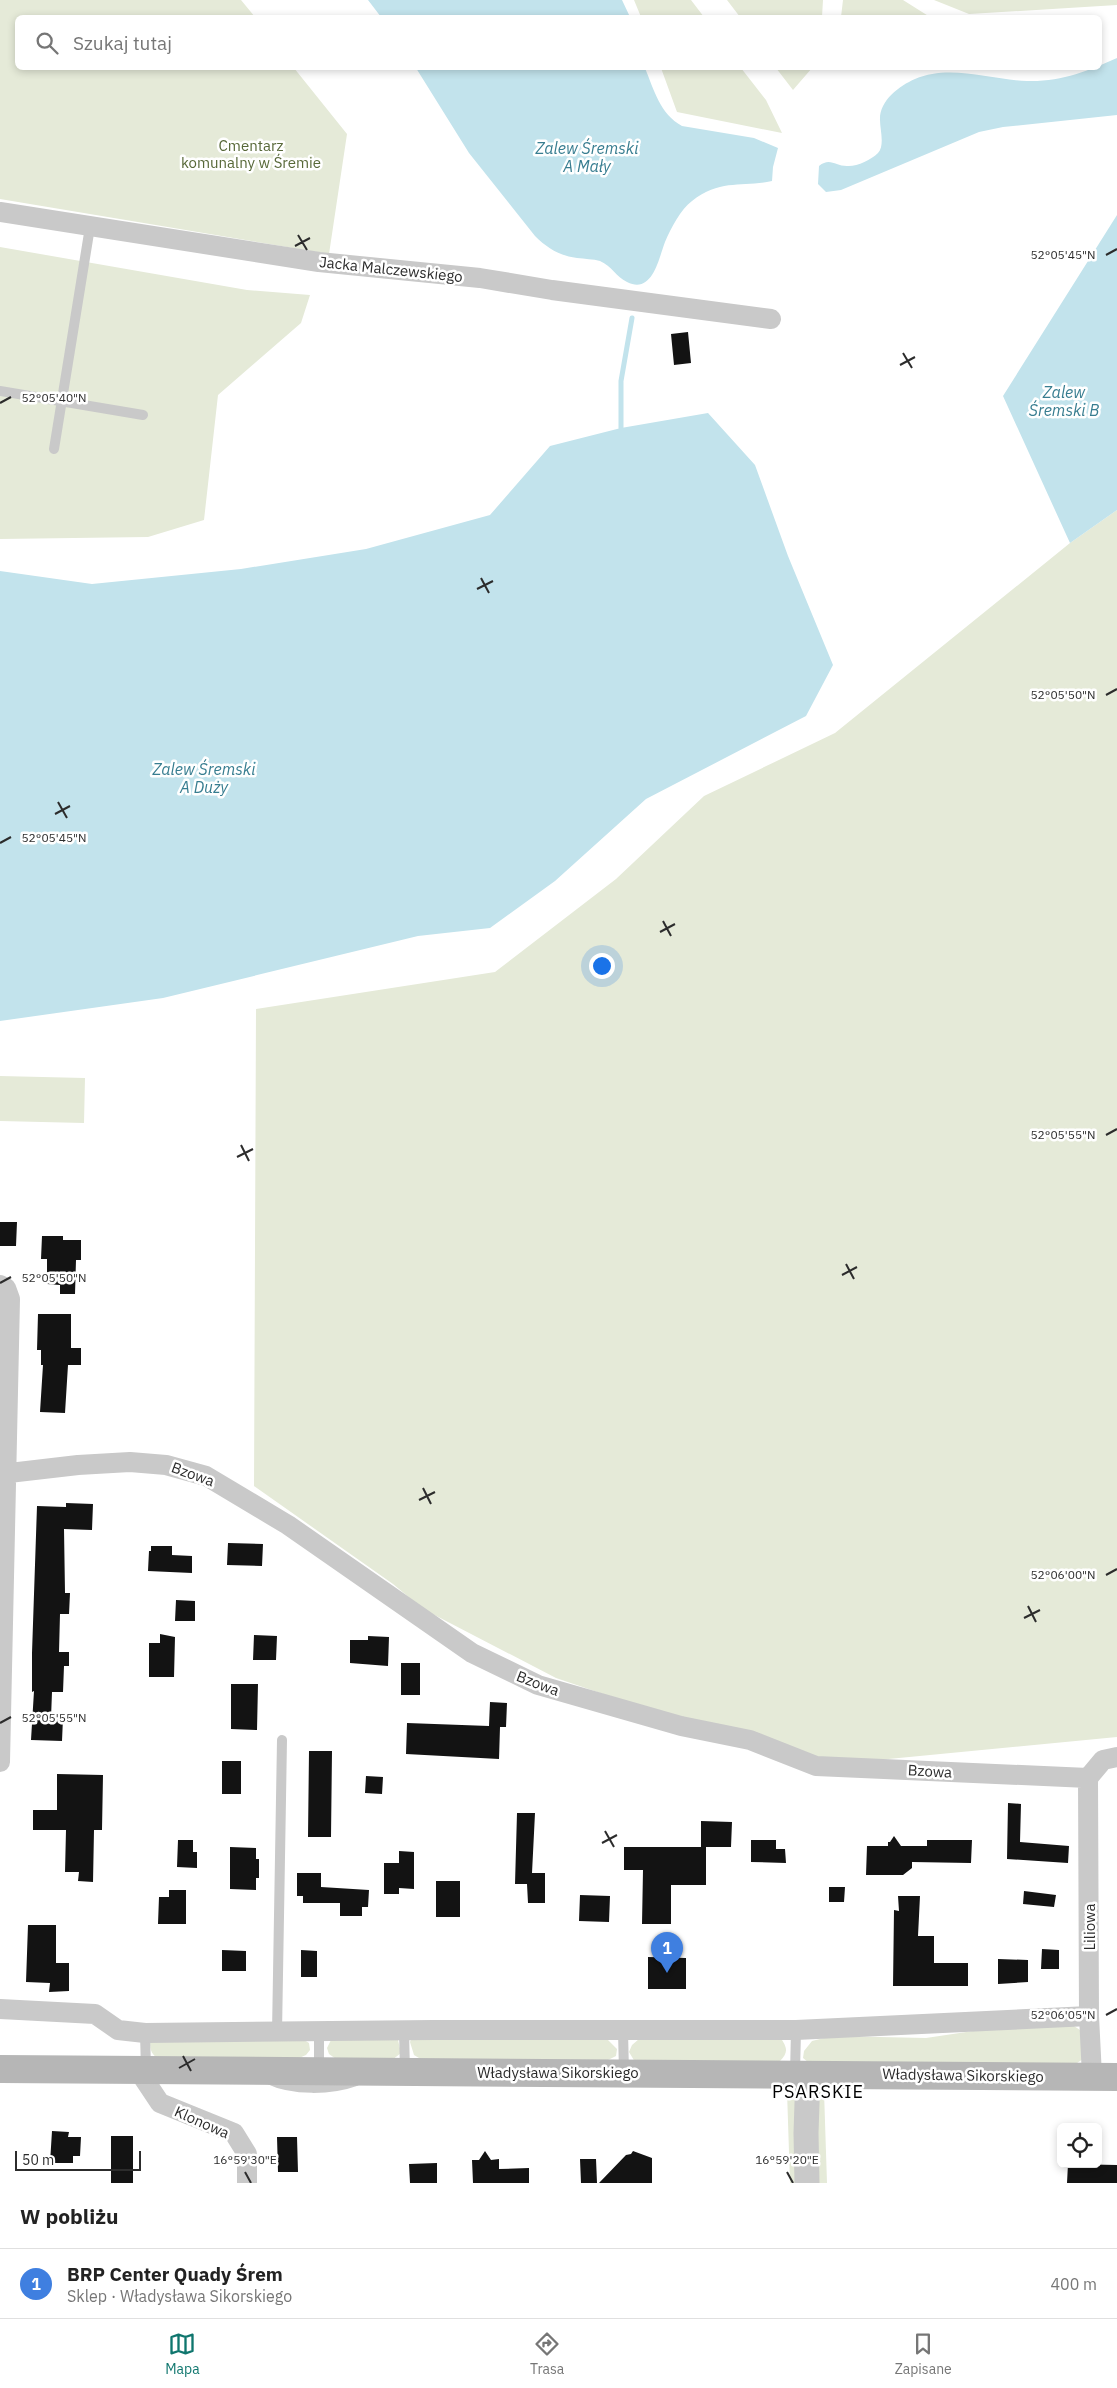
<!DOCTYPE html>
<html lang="pl">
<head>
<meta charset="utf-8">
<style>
  :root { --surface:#fff; --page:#f6f6f6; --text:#222; --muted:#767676; --line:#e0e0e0; --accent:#0f766e }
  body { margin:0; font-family:"IBM Plex Sans",sans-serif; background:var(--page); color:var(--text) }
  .controls { position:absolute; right:15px; bottom:15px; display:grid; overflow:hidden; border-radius:8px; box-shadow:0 2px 8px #0003 }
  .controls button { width:45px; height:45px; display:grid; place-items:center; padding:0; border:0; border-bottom:1px solid var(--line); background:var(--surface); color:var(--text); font:25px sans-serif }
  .scale { position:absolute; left:15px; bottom:12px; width:126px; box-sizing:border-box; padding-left:5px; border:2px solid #2c2c2c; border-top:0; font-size:14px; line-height:18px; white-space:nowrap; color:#2c2c2c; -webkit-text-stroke:4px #fff; paint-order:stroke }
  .you { position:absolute; left:601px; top:965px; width:18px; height:18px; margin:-12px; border:4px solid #fff; border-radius:50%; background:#1a73e8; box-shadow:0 0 0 8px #1a73e833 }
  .badge { display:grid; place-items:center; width:32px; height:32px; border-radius:50%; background:var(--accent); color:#fff; font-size:16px; font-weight:700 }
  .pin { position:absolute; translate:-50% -41px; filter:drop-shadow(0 1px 2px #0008) }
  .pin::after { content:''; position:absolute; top:26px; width:18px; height:15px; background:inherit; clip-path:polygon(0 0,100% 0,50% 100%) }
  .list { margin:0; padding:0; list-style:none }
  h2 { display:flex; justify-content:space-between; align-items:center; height:65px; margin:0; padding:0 20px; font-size:21px }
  h2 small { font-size:16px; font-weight:400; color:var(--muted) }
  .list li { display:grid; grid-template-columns:32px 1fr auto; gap:15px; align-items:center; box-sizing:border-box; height:70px; padding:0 20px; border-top:1px solid var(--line) }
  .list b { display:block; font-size:19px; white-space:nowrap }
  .list p { margin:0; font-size:16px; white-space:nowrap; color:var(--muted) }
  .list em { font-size:16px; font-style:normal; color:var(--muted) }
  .icon { flex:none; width:28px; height:28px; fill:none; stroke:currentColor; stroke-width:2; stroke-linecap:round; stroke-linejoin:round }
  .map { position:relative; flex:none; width:1117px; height:2183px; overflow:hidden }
  .search { position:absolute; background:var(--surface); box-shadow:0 2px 8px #0003; left:15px; right:15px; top:15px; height:55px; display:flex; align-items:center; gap:12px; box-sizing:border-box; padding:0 18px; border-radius:8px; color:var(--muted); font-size:19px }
  .sheet { height:135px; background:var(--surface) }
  nav { display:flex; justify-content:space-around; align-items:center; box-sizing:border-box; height:70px; border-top:1px solid var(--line); background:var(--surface); font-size:14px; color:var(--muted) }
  nav a { display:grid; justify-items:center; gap:2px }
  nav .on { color:var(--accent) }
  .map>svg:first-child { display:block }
</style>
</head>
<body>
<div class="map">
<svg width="1117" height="2183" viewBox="0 0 1117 2183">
  <rect width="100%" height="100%" fill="#fff"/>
  <path fill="#e5ead8" d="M0,0H241L255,17L18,18V68H294L347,134L329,254L0,199Z
    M634,0H691L704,17H641Z
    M727,0H823L822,17H740Z
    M843,0H903L930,17H841Z
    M934,0H1117V5L969,14Z
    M661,68H741L766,100L782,133L677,112Z
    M776,68H812L793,90Z
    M0,247L247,290L310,295L301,323L218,395L204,520L148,537L0,539Z
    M1117,510V1737L816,1766L556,1678L423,1609L393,1584L254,1486L256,1009L495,972L616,879L704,796L835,733L1070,543Z
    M0,1076L85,1078L84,1123L0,1121Z
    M1071,2024L1083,2032V2059L1074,2065L808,2062L803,2058L804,2051L812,2041L832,2036L926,2038L973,2031Z
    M412,2037L607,2039L617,2049L616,2056L604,2062L424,2061L414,2055L410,2042Z
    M780,2037C787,2047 789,2052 780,2061L635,2062L629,2052L632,2045L639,2039Z
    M301,2038L309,2043L310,2050L306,2055L299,2058L158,2059C150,2053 150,2048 150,2039Z
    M331,2040H398L401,2053L392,2060L336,2059L329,2054L327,2048Z
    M787,2091H824L827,2183H790Z"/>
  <path fill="#c2e3ec" d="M368,0H622L630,17H381Z
    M1117,58V115L1003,127L979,132L841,190L826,192L818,184L819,166C830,157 835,166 847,166C856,167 871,160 878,153C885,145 880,130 880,120C879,101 899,86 915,79C951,64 990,80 1027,81C1061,82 1088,71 1117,58Z
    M416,68H645C654,90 660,114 682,126L754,138L778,148L773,167L772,181C742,188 722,178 692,201C681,209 671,228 665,242C659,257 653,295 627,282C616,277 612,266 600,261C593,259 585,259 577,258C560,256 547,248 535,236L469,153Z
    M1117,215V510L1070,543L1003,396Z
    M708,413L755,465L788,556L833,665L806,716L646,799L555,881L490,928L418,936L163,998L0,1021V571L92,584L241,569L366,549L490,515L550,446L621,428Z"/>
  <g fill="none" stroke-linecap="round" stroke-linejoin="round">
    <path stroke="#c2e3ec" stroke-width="5" d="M621,428V381L632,318"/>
  </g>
  <path fill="#131313" d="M688,332L691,363L674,365L671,334Z
    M0,1222H17L16,1246H0Z
    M42,1236H63V1240H81V1260H76L75,1294H60V1285L47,1284V1259H41Z
    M38,1314H71V1348H81V1365H68L65,1413L40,1412L43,1365H41V1350H37Z
    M66,1503L93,1504L92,1530L64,1529L65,1593H70L69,1614H60L59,1652H69V1666H64L63,1692H52L51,1718H63L62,1741L31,1740L34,1691L32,1692V1653L37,1506L66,1507Z
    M228,1543L263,1544L262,1566L227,1565Z
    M151,1546H172V1555L192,1556V1573L148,1571L149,1551H151Z
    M176,1600L195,1601V1621H175Z
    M160,1634L175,1637L174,1677H149V1643H160Z
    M254,1635L277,1636L276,1660H253Z
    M368,1636L389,1637L388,1666L350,1663V1640H368Z
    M401,1663H420V1695H401Z
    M231,1684H258L257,1730L231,1729Z
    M490,1702L507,1703L506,1727H500L499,1759L406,1754L407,1723L489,1726Z
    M309,1751H332L331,1837H308Z
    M222,1761H241V1794H222Z
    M57,1774L103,1775L102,1830H94L93,1882L78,1881L79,1872H65L66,1830H33V1810H57Z
    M366,1776L383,1777L382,1794L365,1793Z
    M1008,1803L1021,1804L1020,1842L1069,1846L1068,1863L1007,1859Z
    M517,1813H535L532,1873H545V1903H528L527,1884H515Z
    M701,1821L732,1822L731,1847H706V1885H671V1924H642L643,1870H624V1847H701Z
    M894,1836L901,1846H927V1840H972L971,1863L912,1862V1868L903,1875H866L867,1846H888V1842H890Z
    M178,1840H193V1852H197V1868L177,1867Z
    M751,1840H776V1849H785L786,1863L751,1862Z
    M230,1847L256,1848V1859H259V1878H256V1890L230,1889Z
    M399,1851L414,1852V1889L399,1888V1894H384V1863H399Z
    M297,1873H321V1887L369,1890L368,1907H362V1916H340V1903H303V1896H297Z
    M436,1881H460V1917H436Z
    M829,1887H845L844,1902H829Z
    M169,1890H186V1924H158L159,1897H169Z
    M1024,1891L1056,1895L1054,1907L1023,1904Z
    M580,1895L610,1896L609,1922L579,1921Z
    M898,1896H920L918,1936H934V1963H968V1986H893L894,1910L899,1911Z
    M28,1925H56V1963H69V1991L49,1992L50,1983L26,1982Z
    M1042,1949L1059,1950V1969H1041Z
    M222,1950L246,1951V1971H222Z
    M301,1950L317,1951V1977H301Z
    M648,1957L686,1958V1989H648Z
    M998,1959L1028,1960V1982L998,1984Z
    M52,2131L69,2132L68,2137H81L80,2156H73V2163H50Z
    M111,2136H133V2183H111Z
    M277,2137H297L298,2172H278Z
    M485,2151L491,2160L499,2159V2169L529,2168V2183H473L472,2160H479Z
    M633,2151L652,2158V2183H599L626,2155L631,2154Z
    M580,2159H596L597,2183H581Z
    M437,2163V2183H410L409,2164Z
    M1068,2164L1117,2165V2183H1067Z"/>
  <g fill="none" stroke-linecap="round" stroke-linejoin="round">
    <path stroke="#c9c9c9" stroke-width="10" d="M0,391L143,415
      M54,449L90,227
      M404,2030L405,2072
      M623,2031L624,2072
      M145,2033L146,2069
      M277,2033L282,1740
      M319,2070V2032
      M795,2074L796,2030
      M268,2079C293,2091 331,2090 356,2081"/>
    <path stroke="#c9c9c9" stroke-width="20" d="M0,212L319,262L480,278L552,290L771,319
      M0,1285L6,1288L10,1299L0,1762
      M0,1474L78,1465L130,1462L166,1465L206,1476L288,1525L472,1653L538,1685L681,1726L750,1740L816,1766L1088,1778
      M1088,1778L1089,2016L1092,2076
      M1088,1778L1103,1760L1117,1757
      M0,2009L95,2014L118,2030L145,2033L433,2030H796L1089,2016
      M138,2070L160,2103L234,2133L247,2154V2183"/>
    <path stroke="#c9c9c9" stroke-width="25" d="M807,2183L806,2133L808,2074"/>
    <path stroke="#b6b6b6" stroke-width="28" d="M0,2069L1117,2077"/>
  </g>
  <path fill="none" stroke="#2c2c2c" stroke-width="2" d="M298,235L307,250M295,246L310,238M1106,255L1117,249M903,353L912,368M900,365L915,357M0,403L11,397M481,578L489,593M477,589L493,581M1106,695L1117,689M58,802L67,818M55,814L70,806M0,843L11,837M663,921L671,936M660,932L675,924M1106,1135L1117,1129M241,1145L249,1161M237,1157L253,1149M846,1264L854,1279M842,1275L857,1267M0,1283L11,1277M423,1488L431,1504M419,1500L435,1492M1106,1575L1117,1569M1028,1606L1036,1622M1024,1618L1040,1610M0,1723L11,1717M605,1831L614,1847M602,1843L617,1835M1106,2015L1117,2009M183,2056L191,2071M179,2068L195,2059M245,2172L251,2183M787,2172L793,2183"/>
  <g text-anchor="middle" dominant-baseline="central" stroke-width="5" stroke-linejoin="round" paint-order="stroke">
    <g font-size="15" fill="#576838" stroke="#fff">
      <text x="251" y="145">Cmentarz<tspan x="251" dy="17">komunalny w Śremie</tspan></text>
    </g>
    <g font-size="15" fill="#2c2c2c" stroke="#fff">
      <text transform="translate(391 269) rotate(6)">Jacka Malczewskiego</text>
      <text transform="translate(193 1474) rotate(20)">Bzowa</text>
      <text transform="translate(538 1683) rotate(21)">Bzowa</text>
      <text transform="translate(930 1771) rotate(3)">Bzowa</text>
      <text transform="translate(1089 1927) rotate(-90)">Liliowa</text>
      <text x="558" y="2072">Władysława Sikorskiego</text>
      <text transform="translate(963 2075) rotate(1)">Władysława Sikorskiego</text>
      <text transform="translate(202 2122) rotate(24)">Klonowa</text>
    </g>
    <g font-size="16" font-style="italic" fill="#377d90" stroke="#fff">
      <text x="587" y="148">Zalew Śremski<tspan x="587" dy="18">A Mały</tspan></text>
      <text x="1064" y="392">Zalew<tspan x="1064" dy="18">Śremski B</tspan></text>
      <text x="204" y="769">Zalew Śremski<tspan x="204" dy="18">A Duży</tspan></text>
    </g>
    <g font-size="18" letter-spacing="1" fill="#000" stroke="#fff">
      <text x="818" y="2091">PSARSKIE</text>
    </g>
  </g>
  <g font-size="12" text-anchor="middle" fill="#2c2c2c" stroke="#fff" stroke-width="5" stroke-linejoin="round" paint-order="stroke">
    <text x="1063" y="259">52°05'45"N</text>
    <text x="54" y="402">52°05'40"N</text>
    <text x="1063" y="699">52°05'50"N</text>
    <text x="54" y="842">52°05'45"N</text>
    <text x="1063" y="1139">52°05'55"N</text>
    <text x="54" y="1282">52°05'50"N</text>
    <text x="1063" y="1579">52°06'00"N</text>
    <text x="54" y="1722">52°05'55"N</text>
    <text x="1063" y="2019">52°06'05"N</text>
    <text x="245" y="2164">16°59'30"E</text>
    <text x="787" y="2164">16°59'20"E</text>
  </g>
</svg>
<div class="controls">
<button><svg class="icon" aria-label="locate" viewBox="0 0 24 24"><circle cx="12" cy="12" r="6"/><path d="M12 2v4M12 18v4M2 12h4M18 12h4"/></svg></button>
</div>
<div class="scale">50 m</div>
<div class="you"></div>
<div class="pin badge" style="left:667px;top:1973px;background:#3f7fe0">1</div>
<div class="search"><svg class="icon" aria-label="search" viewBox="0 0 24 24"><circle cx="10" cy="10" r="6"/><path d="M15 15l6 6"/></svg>Szukaj tutaj</div>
</div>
<section class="sheet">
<h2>W pobliżu<small></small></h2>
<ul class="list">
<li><span class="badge" style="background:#3f7fe0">1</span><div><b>BRP Center Quady Śrem</b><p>Sklep · Władysława Sikorskiego</p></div><em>400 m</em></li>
</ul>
</section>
<nav>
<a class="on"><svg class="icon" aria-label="map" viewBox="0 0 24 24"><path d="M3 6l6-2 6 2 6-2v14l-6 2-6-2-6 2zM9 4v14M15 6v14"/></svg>Mapa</a>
<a><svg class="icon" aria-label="directions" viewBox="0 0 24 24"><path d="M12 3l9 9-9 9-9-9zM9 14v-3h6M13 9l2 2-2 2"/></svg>Trasa</a>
<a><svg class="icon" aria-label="saved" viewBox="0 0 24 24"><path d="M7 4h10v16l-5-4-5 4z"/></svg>Zapisane</a>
</nav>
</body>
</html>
